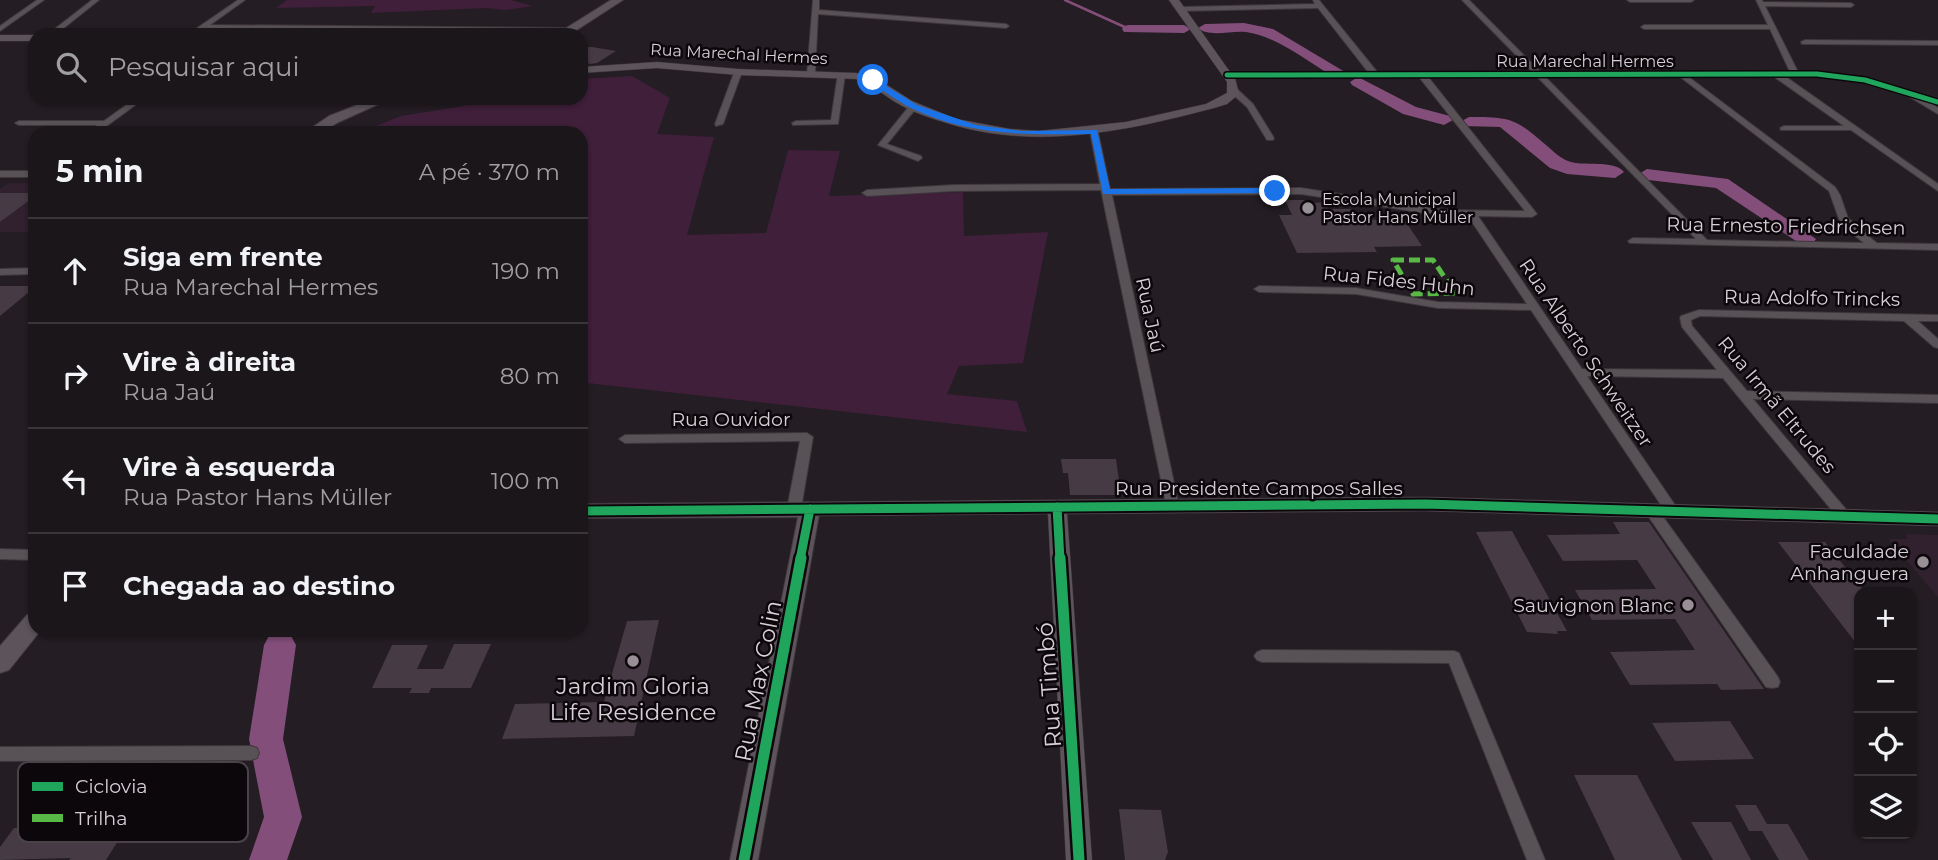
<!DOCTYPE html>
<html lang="pt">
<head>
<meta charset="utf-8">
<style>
  :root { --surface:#1b161a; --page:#241f23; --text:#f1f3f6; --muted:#a09fa2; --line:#393539 }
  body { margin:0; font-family:Montserrat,sans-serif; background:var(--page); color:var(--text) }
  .controls { position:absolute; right:21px; bottom:21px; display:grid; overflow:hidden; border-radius:14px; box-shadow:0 2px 5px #0004 }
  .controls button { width:63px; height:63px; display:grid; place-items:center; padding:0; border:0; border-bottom:2px solid var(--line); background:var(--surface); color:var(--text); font:35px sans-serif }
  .stop { position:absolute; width:21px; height:21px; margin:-16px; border:5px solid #1a73e8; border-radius:50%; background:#fff }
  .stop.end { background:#1a73e8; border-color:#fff; box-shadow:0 2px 7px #0008 }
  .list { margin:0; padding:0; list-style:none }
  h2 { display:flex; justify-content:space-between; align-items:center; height:91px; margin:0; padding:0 28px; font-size:30px }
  h2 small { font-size:23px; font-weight:400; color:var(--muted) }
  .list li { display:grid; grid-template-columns:46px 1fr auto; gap:21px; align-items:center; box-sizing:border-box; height:105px; padding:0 28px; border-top:2px solid var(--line) }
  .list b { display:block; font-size:26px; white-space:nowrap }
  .list p { margin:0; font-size:23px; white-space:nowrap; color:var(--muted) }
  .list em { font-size:23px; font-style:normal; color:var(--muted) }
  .icon { flex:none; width:38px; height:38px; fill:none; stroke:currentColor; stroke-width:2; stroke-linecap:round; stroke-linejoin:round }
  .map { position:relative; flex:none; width:1938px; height:860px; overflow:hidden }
  .search { position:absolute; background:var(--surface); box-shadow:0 2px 5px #0004; left:28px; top:28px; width:560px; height:77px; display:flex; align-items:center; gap:18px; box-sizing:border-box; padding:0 24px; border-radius:21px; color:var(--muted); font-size:26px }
  .panel { position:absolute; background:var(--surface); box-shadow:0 2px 5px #0004; left:28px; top:126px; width:560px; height:511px; border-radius:21px }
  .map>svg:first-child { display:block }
</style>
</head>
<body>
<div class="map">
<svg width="1938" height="860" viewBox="0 0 1938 860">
  <rect width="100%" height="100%" fill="#241d23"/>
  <path fill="#31202e" d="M8,183H35V232H0V189Z
    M1905,534L1938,535V597L1888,539H1908Z"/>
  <path fill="#3f1f3a" d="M287,0H511L533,6L506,10L486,8L371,13L375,6L276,8Z
    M632,76L670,98L657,134L714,137L687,235L766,233L788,150L840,151L829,196L963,192L964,236L1048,232L1023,363L959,366L947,394L1017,401L1027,432L587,383L581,370V133H358L401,116L464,106L481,98H581V79Z"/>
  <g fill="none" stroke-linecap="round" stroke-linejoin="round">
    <path stroke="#834e7a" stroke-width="2.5" d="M1065,0L1129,29"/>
    <path fill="#834e7a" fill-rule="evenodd" d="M1244,23L1273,29L1345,72L1343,75H1331C1305,60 1276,36 1246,32C1232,30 1209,38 1198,28L1205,24Z
      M1129,25H1184L1191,29L1184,33L1124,32L1122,29L1124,26Z
      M1358,77L1416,107L1450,116L1453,120L1444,125L1403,114L1352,85L1350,82Z
      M1469,117C1510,117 1515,118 1546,145C1553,151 1560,158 1568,161C1583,167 1614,159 1624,172L1615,178L1567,174L1550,168L1500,127L1463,126L1460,122Z
      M1647,169L1728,179L1816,239L1813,243H1799L1716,188L1640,179L1637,175Z
      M280,632L291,636L296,645L283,739L302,817L287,860H249L264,817L249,739L264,645L269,636Z"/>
  </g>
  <path fill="#463a44" d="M581,47H592L616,51L597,63L591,64L581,62Z
    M0,193H35V196L0,222Z
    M1285,200H1310L1311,203L1325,202L1329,209H1351L1358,220L1404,219L1422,246L1374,247L1377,252L1297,253L1279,215H1292Z
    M0,286H35V287L0,316Z
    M1061,459H1116L1121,495H1070L1068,473H1063Z
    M1613,522H1649L1764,689L1721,690L1717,684L1630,685L1610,652L1695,650L1675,619L1592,620L1575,590L1656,589L1637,560L1563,561L1547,535L1620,534Z
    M1512,531L1567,631H1557L1558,634L1527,632L1476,532Z
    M1778,542H1825L1865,592H1859V647Z
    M659,620L634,736L502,739L515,704L604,702L627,621Z
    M454,644H491L471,688H431L429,693H409L412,688H372L392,645H428L417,669H443Z
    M1730,721L1754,759L1675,761L1652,723Z
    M1574,775H1637L1682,860H1615Z
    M102,800H128L124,806H140L106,860H69L71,858L0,860V847L14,828H83Z
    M1735,805H1756L1767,824H1788L1809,860H1779L1762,831H1749Z
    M1119,809L1161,810L1168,852L1165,860H1125Z
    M1691,822H1731L1751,860H1713Z"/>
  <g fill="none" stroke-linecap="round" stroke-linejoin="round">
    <defs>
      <path id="street" d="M37,0H44L0,31V26Z
        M92,0H99L55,35H47Z
        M238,0H245L210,25L569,28L572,30L569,32L204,29L196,35H187Z
        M813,0H819V10L1006,24L1009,26L1006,28L818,14L815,74L811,76L807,74Z
        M1313,0H1319L1323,5L1378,73V77H1372L1318,8L1181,11L1178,9L1181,7L1315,4Z
        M1462,0H1469L1707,240L1864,243L1848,230L1839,219L1829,191L1679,76V72H1682L1835,187L1840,195L1848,218L1873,240L1877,243L1938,244V250L1630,243L1628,241L1633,238L1696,239Z
        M1627,0H1694L1691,2H1630Z
        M1756,0H1762L1763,2L1851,3L1854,5L1851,7L1765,6L1799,74L1795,76L1791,74L1770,29H1644L1641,27L1644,25H1768Z
        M1805,40L1938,41V45L1802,44L1801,42Z
        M735,70L742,72L723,124L716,126L715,124Z
        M1773,72H1779L1938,184V191L1851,130H1781L1780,128L1784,126H1844L1773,76Z
        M838,73L845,75L838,124L793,125L792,123L796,121L831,120Z
        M1419,73H1425L1537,214L1532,217L1478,216L1582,369L1717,370L1682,327L1680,318L1681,316L1699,310L1938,315V321H1918L1938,339V348L1934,347L1904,321L1700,316L1691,320L1692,326L1747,391L1938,395V403L1753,399L1849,513L1851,516L1849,519H1839L1723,378L1587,376L1677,508L1679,511L1677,514H1667L1531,310L1438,308L1356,294L1259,292L1254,289L1259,286L1356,288L1438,302L1527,304L1468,216H1444L1301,194L1112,195L1179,506L1177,509H1167L1101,190L954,191L867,196L862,193L867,190L954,185L1100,184L1090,132L1094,130L1098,132L1110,189L1301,188L1444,210L1525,211L1419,77Z
        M1231,89H1237L1253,104L1274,138L1273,140H1267L1247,107L1231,93Z
        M1908,92H1914L1938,108V114L1908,96Z
        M136,98H145L97,133H88L97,125H19L15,123L19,121H104Z
        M911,104L918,106L887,144L921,156L922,158L918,161L878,145Z
        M0,171H35V177H0Z
        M35,268V274L0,275V269Z
        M807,433L813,437L801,509L799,512H789L787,509L800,441L625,443L619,439L625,435Z
        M1651,505L1656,507L1778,677L1780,682L1778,687L1772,688L1766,687L1646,513L1644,510L1646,507Z
        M0,549L35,550V560L0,559Z
        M1262,650L1454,651L1459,653L1545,860H1527L1449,663L1262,662L1257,660L1254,656L1257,652Z
        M251,746L257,748L259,753L257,758L251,760L0,761V747Z"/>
      <path id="secondary" d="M1169,0H1179L1230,72L1817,71L1865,77L1938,98V105L1864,83L1817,77L1235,78L1239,94L1227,104L1214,108C1126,131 1036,151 947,123C930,118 912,112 897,103C883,95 872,84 856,79L738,75L657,68L581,73V67L657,62L738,69L856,73L879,80L912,101L956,119L1010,129L1039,131L1126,122L1206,104L1227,93V82Z
        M0,35H35V41H0Z
        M1425,497L1938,512V526L1425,511L1067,514L1092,860H1066L1048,514L810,516L803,514L801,509L803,504L810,502Z"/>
      <path id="primary" d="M611,0H623L569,35H555Z
        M375,98H392L339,122L320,133H304L329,116Z
        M810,502L817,504L820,509L758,860H730L798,517L581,518V504Z
        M35,612V630H41L9,670L0,673V646L27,615Z"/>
    </defs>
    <use href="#street" stroke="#3e373c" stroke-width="2"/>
    <use href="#secondary" stroke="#3e373c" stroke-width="1"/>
    <use href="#primary" stroke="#3e373c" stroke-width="2"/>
    <use href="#street" fill="#585257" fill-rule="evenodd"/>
    <use href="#secondary" fill="#5c545a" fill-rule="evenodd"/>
    <use href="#primary" fill="#5c545a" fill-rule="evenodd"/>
    <path stroke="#58b947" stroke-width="5" stroke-dasharray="11 5" stroke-linecap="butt" d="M1393,260H1433L1455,293L1413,294Z"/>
    <defs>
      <path id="cycleway-far2" d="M1227,75L1817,74L1865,80L1938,102"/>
      <path id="cycleway-far1" d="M1057,507L1060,560
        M581,511L1425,504L1938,519
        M800,560L810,509"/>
      <path id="cycleway" d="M1060,558L1079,860
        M744,860L801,558"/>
    </defs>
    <use href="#cycleway-far2" stroke="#0c070b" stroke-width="8"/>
    <use href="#cycleway-far1" stroke="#0c070b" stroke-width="13"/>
    <use href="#cycleway" stroke="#0c070b" stroke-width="16"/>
    <use href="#cycleway-far2" stroke="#20a55d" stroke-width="5"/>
    <use href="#cycleway-far1" stroke="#20a55d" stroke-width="9"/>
    <use href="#cycleway" stroke="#20a55d" stroke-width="11"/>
  </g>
  <path fill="#1a73e8" d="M873,78L917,105L976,125L1022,131L1097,130L1110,189L1275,188L1279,191L1275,193L1103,194L1091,134C1029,135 968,136 911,108C897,101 883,90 870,82Z"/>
  <g fill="#999097" stroke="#0c070b" stroke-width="2.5">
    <circle cx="1308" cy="208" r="7"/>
    <circle cx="1923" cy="562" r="7"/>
    <circle cx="1688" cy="605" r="7"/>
    <circle cx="633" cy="661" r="7"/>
  </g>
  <g text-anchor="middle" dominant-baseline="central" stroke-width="5" stroke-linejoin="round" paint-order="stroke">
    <g font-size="16" fill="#d8ced6" stroke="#0c070b">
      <text transform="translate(739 54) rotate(3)">Rua Marechal Hermes</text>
      <text x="1585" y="61">Rua Marechal Hermes</text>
    </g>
    <g font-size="16" fill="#d8ced6" stroke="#0c070b" text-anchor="start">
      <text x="1322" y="199">Escola Municipal<tspan x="1322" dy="18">Pastor Hans Müller</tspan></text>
    </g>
    <g font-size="19" fill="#d8ced6" stroke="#0c070b">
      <text transform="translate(1786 226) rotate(1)">Rua Ernesto Friedrichsen</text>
      <text transform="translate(1399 281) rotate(6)">Rua Fides Huhn</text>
      <text transform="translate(1812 298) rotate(1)">Rua Adolfo Trincks</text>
      <text transform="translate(1150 315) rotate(78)">Rua Jaú</text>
      <text transform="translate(1586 353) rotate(56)">Rua Alberto Schweitzer</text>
      <text transform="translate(1777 405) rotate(50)">Rua Irmã Eltrudes</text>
      <text x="731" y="419">Rua Ouvidor</text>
      <text x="1259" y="488">Rua Presidente Campos Salles</text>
    </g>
    <g font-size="19" fill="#d8ced6" stroke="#0c070b" text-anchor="end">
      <text x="1909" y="551">Faculdade<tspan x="1909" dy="22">Anhanguera</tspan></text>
      <text x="1674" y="605">Sauvignon Blanc</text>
    </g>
    <g font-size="23" fill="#d8ced6" stroke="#0c070b">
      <text transform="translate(758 681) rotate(-79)">Rua Max Colin</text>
      <text transform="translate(1049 685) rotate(-94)">Rua Timbó</text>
    </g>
    <g font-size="23" fill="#d8ced6" stroke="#0c070b">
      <text x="633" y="686">Jardim Gloria<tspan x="633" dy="26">Life Residence</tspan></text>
    </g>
  </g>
  <rect x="18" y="762" width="230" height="80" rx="10" fill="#0c070b" stroke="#494348" stroke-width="2"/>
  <rect x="32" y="782" width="31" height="9" fill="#20a55d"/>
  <rect x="32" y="814" width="31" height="8" fill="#58b947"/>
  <g font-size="19" fill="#d8ced6">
    <text x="75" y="793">Ciclovia</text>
    <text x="75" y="825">Trilha</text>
  </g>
</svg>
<div class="controls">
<button>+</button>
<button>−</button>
<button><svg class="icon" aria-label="locate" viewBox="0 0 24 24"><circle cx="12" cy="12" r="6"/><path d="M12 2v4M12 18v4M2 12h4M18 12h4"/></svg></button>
<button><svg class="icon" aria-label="layers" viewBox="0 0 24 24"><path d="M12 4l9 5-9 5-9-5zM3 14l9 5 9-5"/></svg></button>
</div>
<div class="stop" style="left:873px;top:80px"></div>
<div class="stop end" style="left:1275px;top:191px"></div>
<div class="search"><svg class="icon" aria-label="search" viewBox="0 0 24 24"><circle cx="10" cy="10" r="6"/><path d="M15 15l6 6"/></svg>Pesquisar aqui</div>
<section class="panel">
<h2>5 min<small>A pé · 370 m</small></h2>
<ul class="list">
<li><svg class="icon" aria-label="ahead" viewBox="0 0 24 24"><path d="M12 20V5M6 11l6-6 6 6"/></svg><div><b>Siga em frente</b><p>Rua Marechal Hermes</p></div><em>190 m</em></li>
<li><svg class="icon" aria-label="right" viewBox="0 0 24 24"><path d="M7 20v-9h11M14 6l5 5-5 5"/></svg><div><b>Vire à direita</b><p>Rua Jaú</p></div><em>80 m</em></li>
<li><svg class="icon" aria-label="left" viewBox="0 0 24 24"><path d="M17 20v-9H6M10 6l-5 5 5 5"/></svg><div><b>Vire à esquerda</b><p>Rua Pastor Hans Müller</p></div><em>100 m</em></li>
<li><svg class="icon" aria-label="arrive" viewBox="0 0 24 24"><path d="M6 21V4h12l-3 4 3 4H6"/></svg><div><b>Chegada ao destino</b></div></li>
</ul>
</section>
</div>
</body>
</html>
